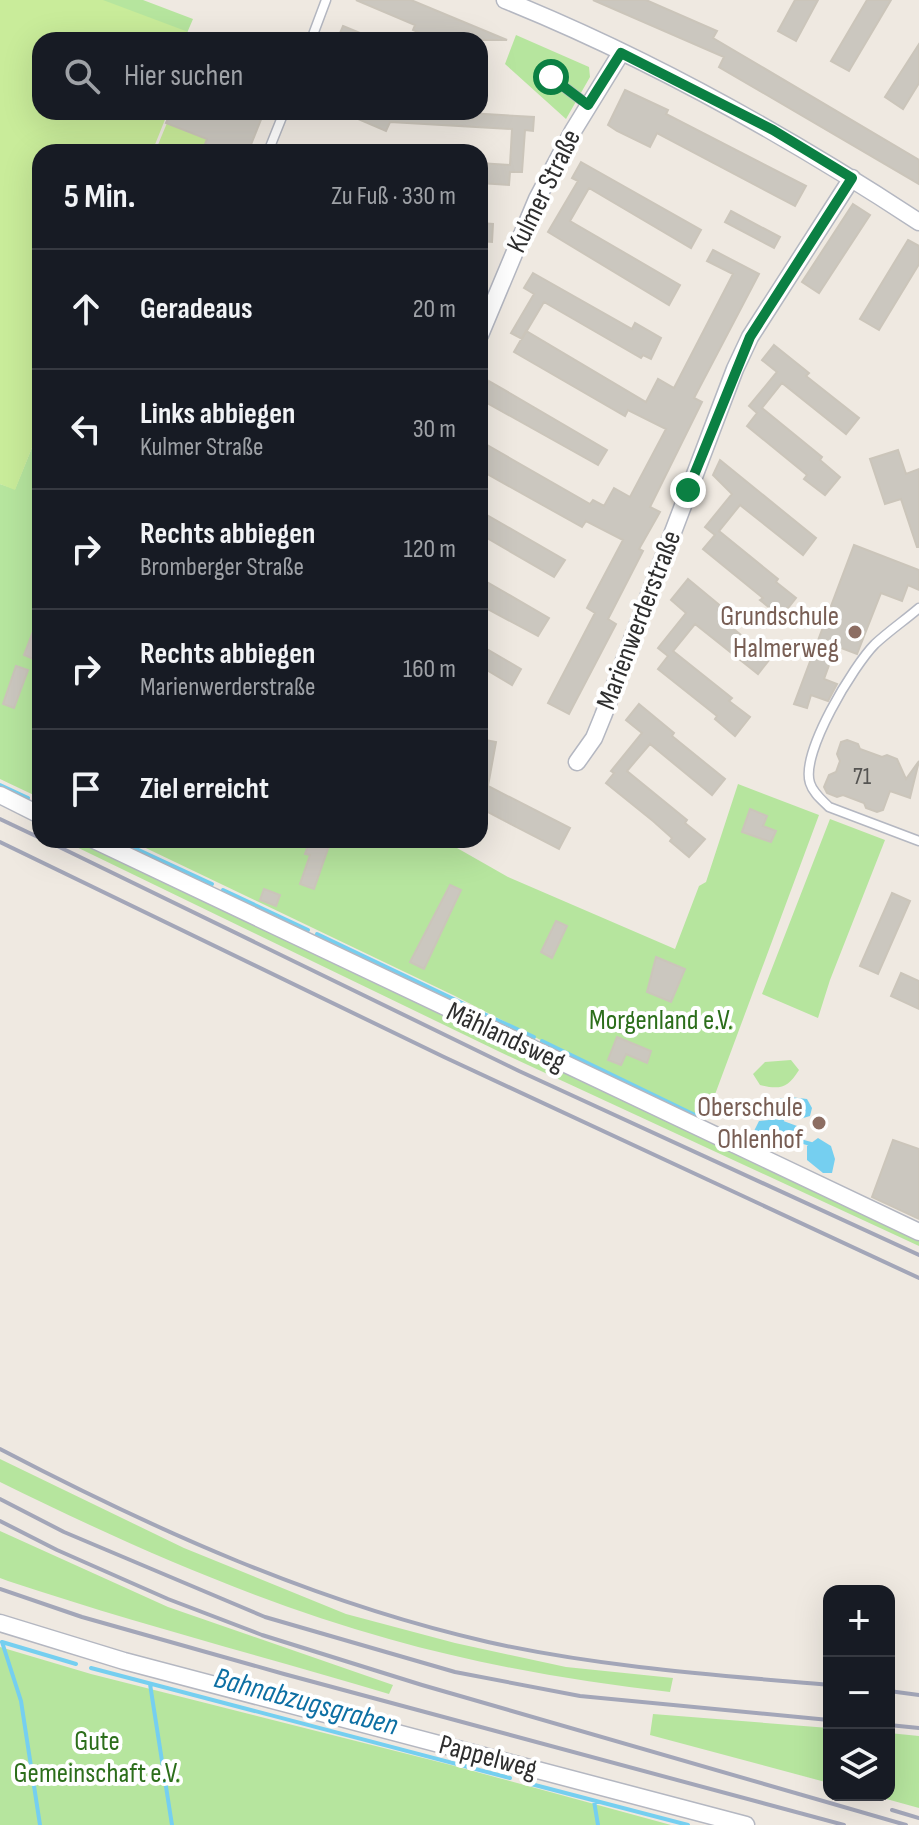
<!DOCTYPE html>
<html lang="de">
<head>
<meta charset="utf-8">
<style>
  :root { --surface:#171b24; --page:#20242c; --text:#f1f3f6; --muted:#9ea1a6; --line:#363941 }
  body { margin:0; font-family:"Sofia Sans Condensed",sans-serif; background:var(--page); color:var(--text) }
  .controls { position:absolute; right:24px; bottom:24px; display:grid; overflow:hidden; border-radius:16px; box-shadow:0 8px 32px #0002 }
  .controls button { width:72px; height:72px; display:grid; place-items:center; padding:0; border:0; border-bottom:2px solid var(--line); background:var(--surface); color:var(--text); font:40px sans-serif }
  .stop { position:absolute; width:24px; height:24px; margin:-18px; border:6px solid #0b8043; border-radius:50%; background:#fff }
  .stop.end { background:#0b8043; border-color:#fff; box-shadow:0 2px 8px #0008 }
  .list { margin:0; padding:0; list-style:none }
  h2 { display:flex; justify-content:space-between; align-items:center; height:104px; margin:0; padding:0 32px; font-size:34px }
  h2 small { font-size:26px; font-weight:400; color:var(--muted) }
  .list li { display:grid; grid-template-columns:52px 1fr auto; gap:24px; align-items:center; box-sizing:border-box; height:120px; padding:0 32px; border-top:2px solid var(--line) }
  .list b { display:block; font-size:30px; white-space:nowrap }
  .list p { margin:0; font-size:26px; white-space:nowrap; color:var(--muted) }
  .list em { font-size:26px; font-style:normal; color:var(--muted) }
  .icon { flex:none; width:44px; height:44px; fill:none; stroke:currentColor; stroke-width:2; stroke-linecap:round; stroke-linejoin:round }
  .map { position:relative; flex:none; width:919px; height:1825px; overflow:hidden }
  .search { position:absolute; background:var(--surface); box-shadow:0 8px 32px #0002; left:32px; top:32px; width:456px; height:88px; display:flex; align-items:center; gap:20px; box-sizing:border-box; padding:0 28px; border-radius:24px; color:var(--muted); font-size:30px }
  .panel { position:absolute; background:var(--surface); box-shadow:0 8px 32px #0002; left:32px; top:144px; width:456px; height:704px; border-radius:24px }
  .map>svg:first-child { display:block }
</style>
</head>
<body>
<div class="map">
<svg width="919" height="1825" viewBox="0 0 919 1825">
  <rect width="100%" height="100%" fill="#efe9e1"/>
  <path fill="#b6e59e" d="M55,0H143L193,19L184,40Z
    M516,35L589,67L590,77L566,119L505,64Z
    M40,428V798L0,779V484L15,489Z
    M738,784L819,815L704,1124L455,996L129,840H443L508,877L675,949L699,886L706,882Z
    M830,819L885,840L830,980L818,1018L762,994Z
    M62,840H81L608,1090L761,1166L919,1239V1246L500,1052Z
    M791,1060L799,1070C788,1088 780,1090 760,1085L753,1074L765,1062Z
    M0,1459L184,1548L346,1614L455,1643L566,1667L673,1678L670,1692C575,1681 481,1665 389,1639C254,1601 126,1544 0,1482Z
    M0,1531L168,1607L393,1685L389,1694C262,1656 134,1623 8,1581L0,1578Z
    M0,1647L91,1674L451,1765L671,1825H0Z
    M653,1714L829,1728V1783L650,1735Z
    M889,1733L919,1736V1808L872,1795H889Z"/>
  <path fill="#c9ec9a" d="M0,0H103L199,36L197,40H40V112H168L152,152H40V428L15,490L0,484Z
    M167,123L207,139L202,152H155Z"/>
  <path fill="#75cff0" d="M790,1097L807,1099L812,1108L810,1116L800,1119L785,1115L778,1099Z
    M778,1119L797,1126L798,1138L790,1143L786,1134L771,1130L763,1134L754,1131L759,1121Z
    M818,1138L831,1146L835,1159L832,1173H823L807,1160V1146Z"/>
  <g fill="none" stroke-linecap="round" stroke-linejoin="round">
    <path stroke="#75cff0" stroke-width="4" d="M0,785L28,798
      M117,840L212,884
      M223,890L308,930
      M317,934L464,1004
      M471,1008L534,1037
      M542,1041L697,1116
      M782,1120L785,1115
      M796,1140L811,1144
      M2,1642L21,1701L40,1825
      M2,1642L76,1664
      M91,1668L510,1778
      M150,1684L172,1825
      M531,1784L688,1825
      M594,1801L598,1825"/>
  </g>
  <path fill="#cbc7bf" stroke="#cbc5ba" stroke-width="2" d="M356,0H411L507,40H437L413,30L415,25Z
    M593,0H646L717,31L713,38L919,160V184L719,67L724,57Z
    M795,0H818L796,41L778,31Z
    M867,0H891L849,71L831,61Z
    M343,26L377,40H337Z
    M919,44V83L903,109L885,97Z
    M625,90L668,110L666,114L806,186L795,206L657,133L650,147L617,131L608,125Z
    M171,112H264L248,152H202L207,139L166,123Z
    M342,112H374L382,115V112H452L534,117L533,131L525,130L522,172H510L509,185L480,183V163L510,165L512,129L390,122L386,131Z
    M581,162L701,230L691,248L589,188L570,221L680,285L669,305L548,232L578,181L572,178Z
    M853,204L870,215L819,293L802,282Z
    M731,211L780,237L774,248L725,222Z
    M480,223L493,224L492,242L480,241Z
    M908,240L919,246V264L879,330L860,319Z
    M713,250L759,274L694,398L702,402L650,507L660,512L639,549L643,551L608,619L616,624L569,714L548,703L595,613L587,608L623,540L586,521L582,527L480,470V441L590,504L593,500L604,506L614,488L630,497L666,429L628,410L625,416L514,352L526,331L646,402L658,379L674,388L733,274L707,261Z
    M533,273L632,329L635,323L661,338L651,359L643,355L641,358L544,302L522,339L511,333L534,294L524,288Z
    M774,345L809,373L806,376L859,418L846,434L782,383L762,408L822,457L820,460L840,477L825,495L804,479L807,475L747,426L757,413L749,406L777,372L762,360Z
    M489,381L607,450L598,465L480,399Z
    M898,450L906,474L919,469V547H917L901,499L885,504L870,459Z
    M720,460L816,538L803,555L740,505L719,531L778,579L776,582L796,598L781,617L760,600L763,598L703,549L715,535L705,527L732,494L713,475Z
    M480,511L565,560L554,577L480,534Z
    M854,545L919,570V590L908,585L902,601L881,593L857,654L836,646L824,679L837,684L828,701L811,695L807,708L794,704Z
    M480,578L549,618L538,636L480,605Z
    M688,579L723,608L718,616L770,659L758,674L695,624L673,651L732,698L729,701L750,717L735,736L715,719L717,716L658,669L668,656L658,648L686,613L671,600Z
    M39,616L40,650L36,660L24,655Z
    M480,645L521,669L512,685L480,666Z
    M16,666L28,670L14,708L3,704Z
    M639,704L674,733L672,736L725,779L712,795L650,744L627,771L687,820L685,823L705,839L689,857L670,841L672,838L653,821L606,783L614,773L611,771L642,733L626,720Z
    M480,739L496,742L488,786L570,828L559,849L480,808Z
    M847,740L858,744L860,749L882,757L887,755L897,759L906,779L919,761L910,798L890,791L883,810L877,812L866,808L864,803L843,795L837,797L827,793L824,787L829,775L836,772L840,761L837,754L841,742Z
    M750,809L767,816L763,826L776,831L771,842L742,832Z
    M310,840H331L314,889L300,884L310,855L305,854Z
    M450,885L461,890L424,969L410,962Z
    M264,889L280,895L276,906L260,900Z
    M892,893L910,901L878,974L860,966Z
    M556,921L567,926L552,958L541,952Z
    M656,957L685,969L671,1002L647,992Z
    M901,973L919,981V1009L891,996Z
    M608,1012L627,1021L622,1033L603,1024Z
    M617,1037L651,1051L647,1063L626,1054L621,1065L608,1060Z
    M893,1140L919,1149V1219L872,1197Z"/>
  <g fill="none" stroke-linecap="round" stroke-linejoin="round">
    <defs>
      <path id="lane" d="M311,40L326,0
        M551,77L588,105
        M268,152L284,112
        M919,608C905,620 889,631 875,644C854,665 800,753 810,783C813,793 822,800 829,807L919,841"/>
      <path id="street" d="M505,0C651,59 788,136 919,222
        M480,335L537,199L573,131L621,53
        M577,762L594,738L603,716L735,369L750,337L852,178
        M0,795L40,815
        M94,840L919,1232
        M0,1623L124,1661L746,1825"/>
    </defs>
    <use href="#lane" stroke="#b4b7c1" stroke-width="11"/>
    <use href="#street" stroke="#b4b7c1" stroke-width="19"/>
    <use href="#lane" stroke="#fff" stroke-width="8"/>
    <use href="#street" stroke="#fff" stroke-width="16"/>
    <path stroke="#a3a6b8" stroke-width="4" d="M0,819L40,838
      M45,840L519,1071L919,1255
      M0,842L444,1057L919,1278
      M0,1449C155,1530 317,1603 488,1642C600,1667 715,1675 829,1685
      M0,1499L64,1532L265,1617L455,1672L580,1696L829,1720
      M0,1521L57,1550L168,1599L262,1635L422,1685L906,1825
      M0,1589L82,1617L284,1674L844,1825
      M889,1691L919,1695
      M889,1725L919,1728
      M892,1810L919,1818"/>
  </g>
  <g fill="none" stroke-linecap="round" stroke-linejoin="round">
    <path stroke="#0b8043" stroke-width="10" d="M551,77L588,105L621,53L773,130L852,178L750,337L688,490"/>
  </g>
  <g fill="#8d6e63" stroke="#fff" stroke-width="3">
    <circle cx="855" cy="632" r="8"/>
    <circle cx="819" cy="1123" r="8"/>
  </g>
  <g text-anchor="middle" dominant-baseline="central" stroke-width="8" stroke-linejoin="round" paint-order="stroke">
    <g font-size="24" fill="#555452">
      <text x="862" y="776">71</text>
    </g>
    <g font-size="28" fill="#2e2e2e" stroke="#fff">
      <text transform="translate(544 191) rotate(-64)">Kulmer Straße</text>
      <text transform="translate(639 620) rotate(-69)">Marienwerderstraße</text>
      <text transform="translate(506 1037) rotate(25)">Mählandsweg</text>
      <text transform="translate(488 1757) rotate(15)">Pappelweg</text>
    </g>
    <g font-size="28" fill="#785e54" stroke="#fff" text-anchor="end">
      <text x="839" y="616">Grundschule<tspan x="839" dy="32">Halmerweg</tspan></text>
      <text x="803" y="1107">Oberschule<tspan x="803" dy="32">Ohlenhof</tspan></text>
    </g>
    <g font-size="28" fill="#2c6e1b" stroke="#fff">
      <text x="661" y="1020">Morgenland e.V.</text>
      <text x="97" y="1741">Gute<tspan x="97" dy="32">Gemeinschaft e.V.</tspan></text>
    </g>
    <g font-size="30" font-style="italic" fill="#0d6fa3" stroke="#fff">
      <text transform="translate(306 1702) rotate(15)">Bahnabzugsgraben</text>
    </g>
  </g>
</svg>
<div class="controls">
<button>+</button>
<button>−</button>
<button><svg class="icon" aria-label="layers" viewBox="0 0 24 24"><path d="M12 4l9 5-9 5-9-5zM3 14l9 5 9-5"/></svg></button>
</div>
<div class="stop" style="left:551px;top:77px"></div>
<div class="stop end" style="left:688px;top:490px"></div>
<div class="search"><svg class="icon" aria-label="search" viewBox="0 0 24 24"><circle cx="10" cy="10" r="6"/><path d="M15 15l6 6"/></svg>Hier suchen</div>
<section class="panel">
<h2>5 Min.<small>Zu Fuß · 330 m</small></h2>
<ul class="list">
<li><svg class="icon" aria-label="ahead" viewBox="0 0 24 24"><path d="M12 20V5M6 11l6-6 6 6"/></svg><div><b>Geradeaus</b></div><em>20 m</em></li>
<li><svg class="icon" aria-label="left" viewBox="0 0 24 24"><path d="M17 20v-9H6M10 6l-5 5 5 5"/></svg><div><b>Links abbiegen</b><p>Kulmer Straße</p></div><em>30 m</em></li>
<li><svg class="icon" aria-label="right" viewBox="0 0 24 24"><path d="M7 20v-9h11M14 6l5 5-5 5"/></svg><div><b>Rechts abbiegen</b><p>Bromberger Straße</p></div><em>120 m</em></li>
<li><svg class="icon" aria-label="right" viewBox="0 0 24 24"><path d="M7 20v-9h11M14 6l5 5-5 5"/></svg><div><b>Rechts abbiegen</b><p>Marienwerderstraße</p></div><em>160 m</em></li>
<li><svg class="icon" aria-label="arrive" viewBox="0 0 24 24"><path d="M6 21V4h12l-3 4 3 4H6"/></svg><div><b>Ziel erreicht</b></div></li>
</ul>
</section>
</div>
</body>
</html>
